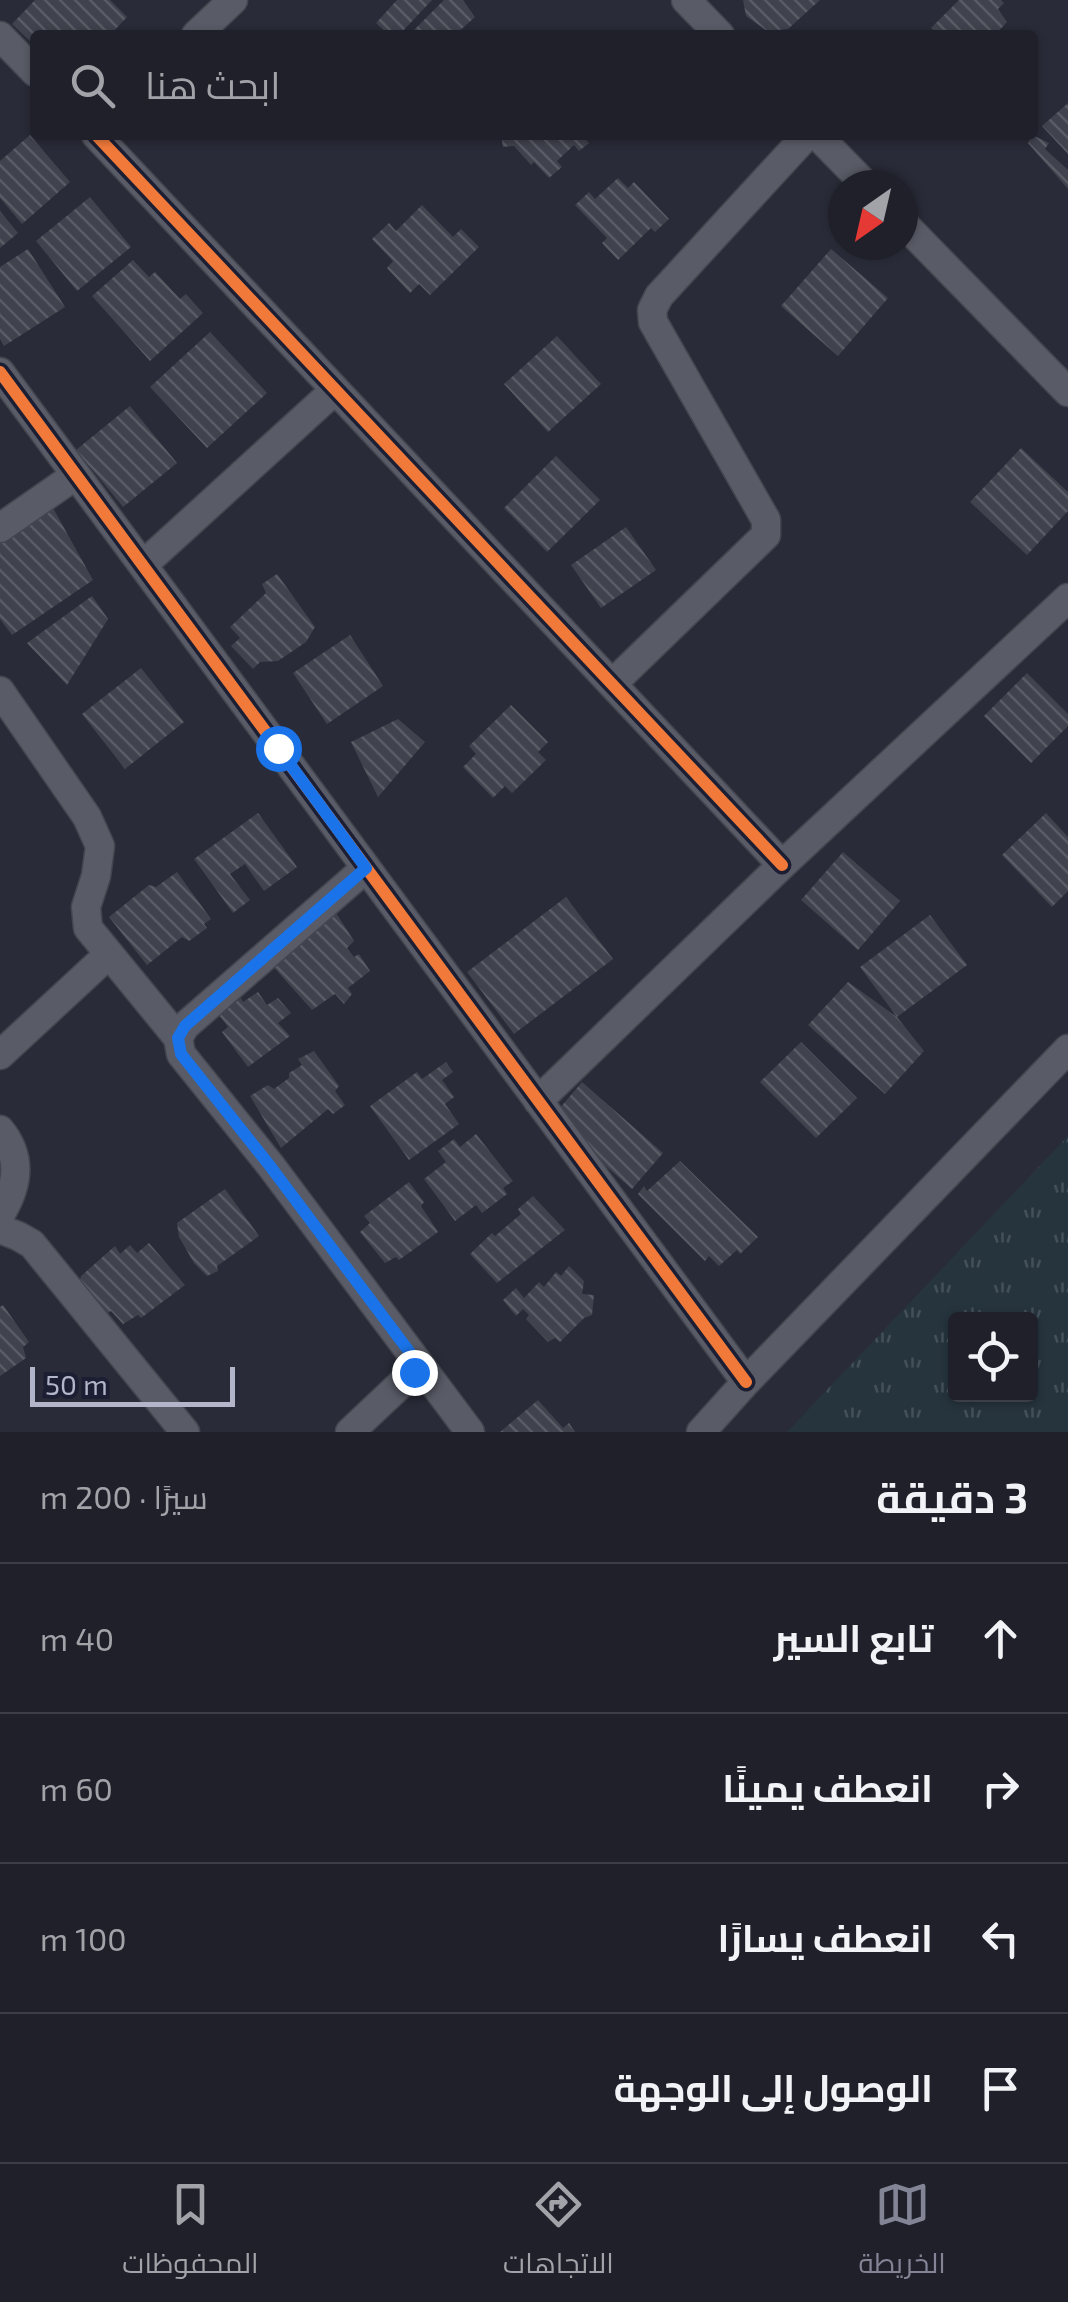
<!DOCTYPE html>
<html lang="ar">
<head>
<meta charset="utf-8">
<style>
  :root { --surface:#1f202a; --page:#272832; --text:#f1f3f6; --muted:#a1a3a8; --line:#3c3e47; --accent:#838596 }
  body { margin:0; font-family:"Exo 2",Cairo,sans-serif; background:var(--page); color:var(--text); direction:rtl }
  .controls { position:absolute; right:30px; bottom:30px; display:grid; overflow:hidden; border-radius:10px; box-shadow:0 2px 8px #0004 }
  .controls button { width:90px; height:90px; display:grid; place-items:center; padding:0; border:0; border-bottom:2px solid var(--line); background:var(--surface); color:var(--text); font:50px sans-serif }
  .compass { position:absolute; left:828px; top:170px; width:90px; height:90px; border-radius:50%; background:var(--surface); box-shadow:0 2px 8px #0004; rotate:214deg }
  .scale { position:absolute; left:30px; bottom:25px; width:205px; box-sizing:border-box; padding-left:10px; border:5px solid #b3b6c9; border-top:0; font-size:28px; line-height:35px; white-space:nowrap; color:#b3b6c9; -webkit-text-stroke:8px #1c1f33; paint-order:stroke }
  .stop { position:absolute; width:30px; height:30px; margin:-22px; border:8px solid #1a73e8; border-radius:50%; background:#fff }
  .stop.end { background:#1a73e8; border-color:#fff; box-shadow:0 2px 10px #0008 }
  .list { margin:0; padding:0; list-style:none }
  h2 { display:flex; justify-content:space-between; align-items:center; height:130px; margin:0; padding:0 40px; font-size:42px }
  h2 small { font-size:32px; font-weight:400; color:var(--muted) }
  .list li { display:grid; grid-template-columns:65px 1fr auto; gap:30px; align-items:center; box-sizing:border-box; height:150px; padding:0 40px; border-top:2px solid var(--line) }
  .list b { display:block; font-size:38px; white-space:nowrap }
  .list em { font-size:32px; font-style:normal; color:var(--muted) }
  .icon { flex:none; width:55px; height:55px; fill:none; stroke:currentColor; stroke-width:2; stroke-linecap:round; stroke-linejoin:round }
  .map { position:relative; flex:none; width:1068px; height:1432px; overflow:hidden; direction:ltr }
  .search { position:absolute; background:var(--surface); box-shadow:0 2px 8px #0004; left:30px; right:30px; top:30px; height:110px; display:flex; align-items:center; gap:25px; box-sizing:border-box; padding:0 35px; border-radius:10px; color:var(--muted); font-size:38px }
  .sheet { height:730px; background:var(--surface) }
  nav { display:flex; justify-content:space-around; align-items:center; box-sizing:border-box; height:140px; border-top:2px solid var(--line); background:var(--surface); font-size:28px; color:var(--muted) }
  nav a { display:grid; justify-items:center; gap:5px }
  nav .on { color:var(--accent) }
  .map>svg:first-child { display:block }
</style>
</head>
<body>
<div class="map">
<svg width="1068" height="1432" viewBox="0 0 1068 1432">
  <defs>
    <pattern id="grass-tufts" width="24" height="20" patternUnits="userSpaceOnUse" patternTransform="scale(2.5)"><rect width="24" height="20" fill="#26343e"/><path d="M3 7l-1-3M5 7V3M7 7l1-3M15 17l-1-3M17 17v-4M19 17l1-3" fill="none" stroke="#434f59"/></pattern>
    <pattern id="building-back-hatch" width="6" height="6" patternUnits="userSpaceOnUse" patternTransform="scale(2.5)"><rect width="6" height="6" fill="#40424d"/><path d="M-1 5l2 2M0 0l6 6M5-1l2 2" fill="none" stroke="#595b65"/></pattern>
  </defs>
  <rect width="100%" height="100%" fill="#292b38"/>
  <path fill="url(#grass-tufts)" fill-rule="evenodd" d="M1068,1136V1432H787ZM956,1320H1030V1394H956Z"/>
  <path fill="url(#building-back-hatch)" d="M35,0H110L127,17L110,35H35V46L12,24Z
    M397,0H432L399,35H389L376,23Z
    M444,0H463L475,17L455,35H409Z
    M743,0H820L788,29L767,31L746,16Z
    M959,0H1001L1004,3L998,9L1007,22L995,35H938L931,28Z
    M1068,103V154L1042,126Z
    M30,135L70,182L22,224L0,198V161Z
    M501,135H582L589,143L579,151L574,145L557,161L562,167L549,178L534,162L531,165L514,146L503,147Z
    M1032,135L1049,143L1045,149L1068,170V189L1028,143Z
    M618,178L628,188L634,182L669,219L655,232L651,228L618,260L602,243L607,238L575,205L589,192L595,199Z
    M90,197L131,247L77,291L36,241Z
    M422,205L453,237L461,229L479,247L430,295L419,284L410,293L387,268L393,261L372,239L389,223L396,231Z
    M0,211L18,233L0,248Z
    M28,249L65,307L4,346L0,339V267Z
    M831,249L888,298L838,356L781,306Z
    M133,260L149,277L155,272L180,299L186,294L203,313L150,361L92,296Z
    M210,332L267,393L207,448L150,387Z
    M557,336L601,384L548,432L504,384Z
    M130,406L177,463L123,507L76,450Z
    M1021,448L1068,492V511L1027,555L970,502Z
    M556,456L600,500L547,552L504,508Z
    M53,508L93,580L12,635L0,619V540Z
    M626,527L656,570L601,608L571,565Z
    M277,574L315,627L306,642L278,661L260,662L253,669L231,646L240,638L230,627L266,593L262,584Z
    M92,596L108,619L67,685L27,643Z
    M350,635L383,686L327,724L293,673Z
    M141,668L184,722L125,769L82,714Z
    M1027,673L1068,714V726L1031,763L984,716Z
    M511,705L548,742L538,752L546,760L512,793L505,786L493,798L463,767L476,754L469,746Z
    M398,719L425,742L378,797L351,742Z
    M258,813L297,867L264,891L245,864L230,874L250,900L233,913L194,859Z
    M1046,813L1068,837V891L1052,907L1002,855Z
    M843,852L900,901L858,950L801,900Z
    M177,872L211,919L204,924L207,928L189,941L182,937L147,965L109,917L149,885L156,887Z
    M566,897L613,959L514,1034L467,972Z
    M336,913L354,941L347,948L354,957L359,954L370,971L348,988L352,994L344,1004L335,994L312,1010L270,963Z
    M930,915L967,965L897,1017L860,967Z
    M848,982L897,1017L924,1051L885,1094L808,1025Z
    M258,992L267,1005L278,998L291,1013L278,1023L290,1036L248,1067L222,1032L228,1027L219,1015L241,998L243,1002Z
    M801,1042L857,1098L816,1138L760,1082Z
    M314,1051L339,1086L335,1091L345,1105L333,1114L328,1109L281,1148L250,1096L268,1085L274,1089L289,1078V1073L302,1065L298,1059Z
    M446,1062L453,1072L442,1080L454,1097L445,1104L459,1124L409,1160L370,1106L417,1072L422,1079Z
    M582,1082L663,1153L632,1189L553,1120L554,1115Z
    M476,1134L513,1181L503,1188L507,1194L482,1213L476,1205L455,1221L424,1179L446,1162L438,1151L454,1139L460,1147Z
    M680,1161L758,1237L740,1254L737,1250L719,1266L709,1256L705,1261L638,1194L644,1186L647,1191Z
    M409,1182L424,1202L421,1206L438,1232L399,1260L396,1257L385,1263L360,1232L370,1223L364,1216Z
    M225,1189L259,1236L217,1266L218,1271L207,1276L194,1263L179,1237L177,1223Z
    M533,1196L565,1230L497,1283L470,1254L492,1233L495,1236L521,1214L518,1209Z
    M149,1243L185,1285L141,1318L138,1315L123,1324L111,1311L103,1316L79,1286L81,1276L115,1246L120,1254L130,1245L137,1253Z
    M569,1266L584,1281L582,1294L594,1295L592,1315L584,1318L560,1342L555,1338L548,1342L526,1319L529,1315L523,1309L516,1316L503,1300L516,1288L524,1298L539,1282L544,1287L556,1272L561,1276Z
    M3,1305L29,1342L23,1347L26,1358L0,1376V1307Z
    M538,1400L563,1428L569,1423L575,1432H500Z"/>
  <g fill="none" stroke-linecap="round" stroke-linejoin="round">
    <defs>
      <path id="minor" d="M686,0L720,35
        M196,35L233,0
        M0,36L35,72
        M96,135L782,865
        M817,135L866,185
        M903,223L1068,392
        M0,372L746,1382
        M0,528L76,475
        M143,565L335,390
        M612,684L766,535V520L653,322L652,310L659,296L807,135
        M0,691L87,817L100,846L96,876L86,907L88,928L178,1038L181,1054L271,1166L470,1432
        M178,1038L185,1026L366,868
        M0,1055L109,954
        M538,1101L782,865L1068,598
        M0,1130C23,1158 18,1186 0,1215
        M0,1229L18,1236L32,1244L185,1432
        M350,1432L420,1366
        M701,1432L746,1382L1068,1049"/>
    </defs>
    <use href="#minor" stroke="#44464f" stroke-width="31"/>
    <use href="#minor" stroke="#595b66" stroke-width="28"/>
    <defs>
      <path id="cycleway" d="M96,135L782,865
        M0,372L746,1382"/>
    </defs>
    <use href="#cycleway" stroke="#1c1f33" stroke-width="19"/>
    <use href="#cycleway" stroke="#f17a3a" stroke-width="12"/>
  </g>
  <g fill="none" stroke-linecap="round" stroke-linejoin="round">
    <path stroke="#1a73e8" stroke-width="12" d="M278,748L366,868L185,1026L178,1038L181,1054L270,1166L420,1366L414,1372"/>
  </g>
</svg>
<div class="controls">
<button><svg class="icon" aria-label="locate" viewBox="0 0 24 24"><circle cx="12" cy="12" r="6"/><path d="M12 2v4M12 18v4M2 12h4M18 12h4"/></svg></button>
</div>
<svg class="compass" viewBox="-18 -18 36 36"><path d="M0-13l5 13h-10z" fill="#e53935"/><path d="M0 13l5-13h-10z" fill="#a1a3a8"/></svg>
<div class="scale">50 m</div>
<div class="stop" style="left:278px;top:748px"></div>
<div class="stop end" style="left:414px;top:1372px"></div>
<div class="search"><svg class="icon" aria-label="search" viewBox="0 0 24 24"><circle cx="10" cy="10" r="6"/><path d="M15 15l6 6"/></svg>ابحث هنا</div>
</div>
<section class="sheet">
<h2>3 دقيقة<small>سيرًا · 200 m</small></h2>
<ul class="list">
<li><svg class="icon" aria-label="ahead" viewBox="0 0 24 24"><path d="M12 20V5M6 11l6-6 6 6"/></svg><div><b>تابع السير</b></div><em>40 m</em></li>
<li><svg class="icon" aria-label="right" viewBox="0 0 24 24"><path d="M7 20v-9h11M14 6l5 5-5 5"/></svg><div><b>انعطف يمينًا</b></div><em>60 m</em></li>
<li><svg class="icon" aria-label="left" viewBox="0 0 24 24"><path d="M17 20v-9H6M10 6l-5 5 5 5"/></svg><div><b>انعطف يسارًا</b></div><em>100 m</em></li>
<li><svg class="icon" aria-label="arrive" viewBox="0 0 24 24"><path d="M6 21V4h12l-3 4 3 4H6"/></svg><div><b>الوصول إلى الوجهة</b></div></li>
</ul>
</section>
<nav>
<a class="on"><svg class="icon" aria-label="map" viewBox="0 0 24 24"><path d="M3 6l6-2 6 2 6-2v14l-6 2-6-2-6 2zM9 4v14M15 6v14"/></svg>الخريطة</a>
<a><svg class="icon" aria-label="directions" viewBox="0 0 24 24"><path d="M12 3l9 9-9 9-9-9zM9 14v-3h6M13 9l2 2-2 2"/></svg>الاتجاهات</a>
<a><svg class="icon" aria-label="saved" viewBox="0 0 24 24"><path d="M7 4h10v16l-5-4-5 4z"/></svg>المحفوظات</a>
</nav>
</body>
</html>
